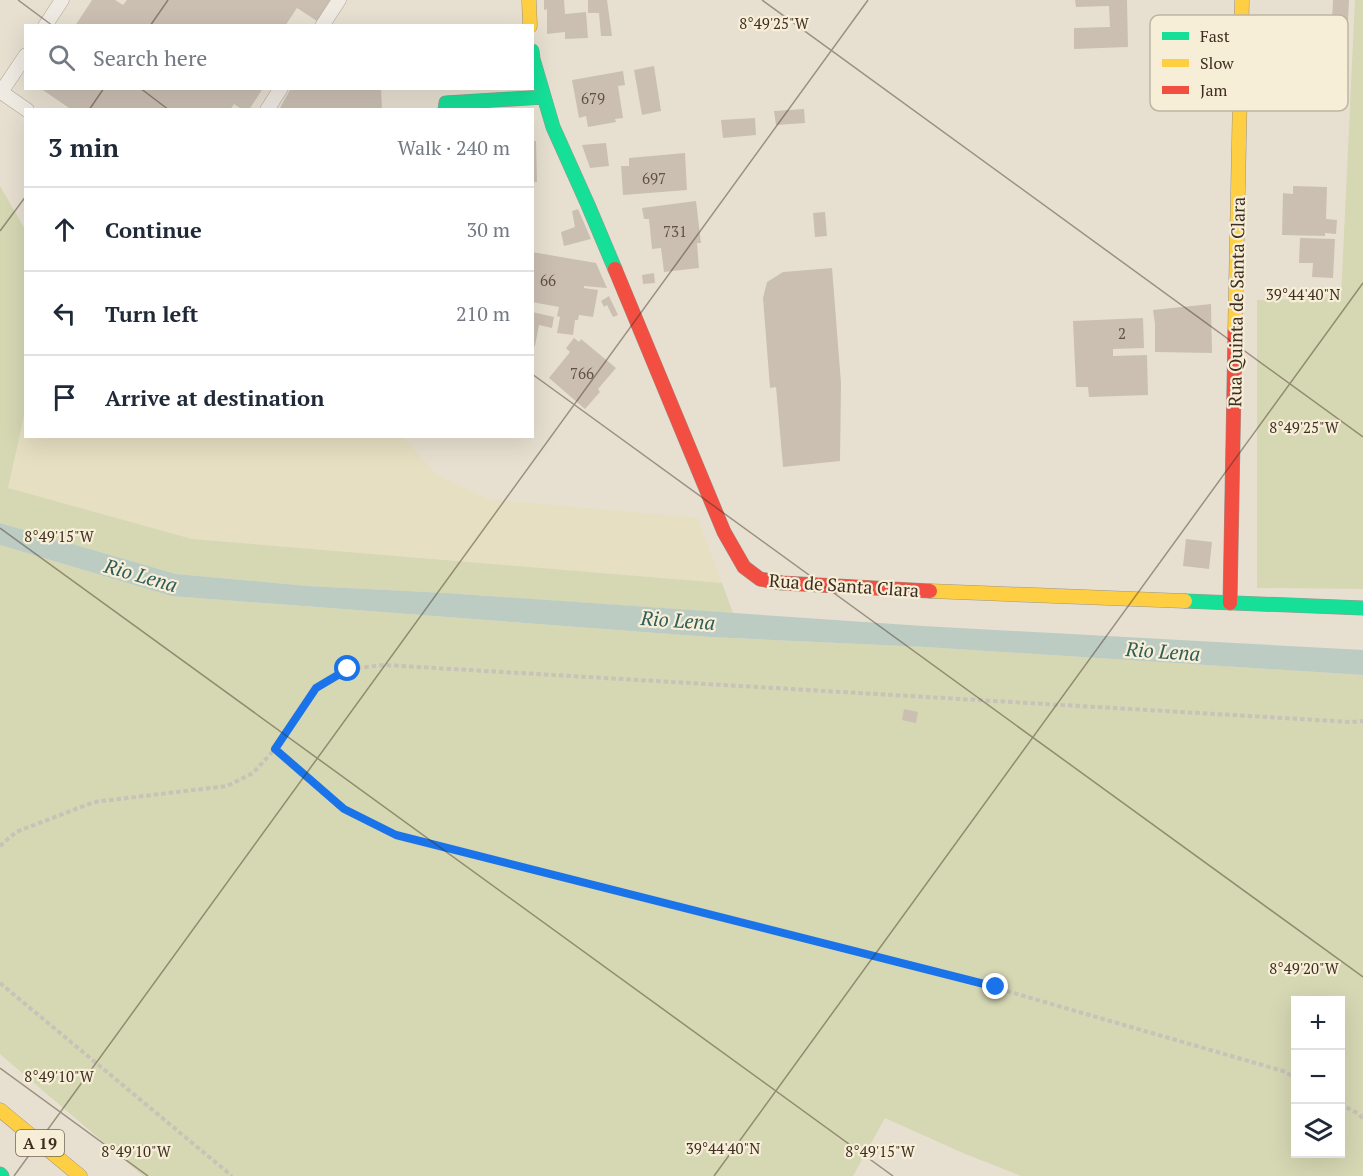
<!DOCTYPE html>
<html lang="en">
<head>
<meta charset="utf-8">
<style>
  :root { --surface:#fff; --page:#f2f2f3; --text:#1f2937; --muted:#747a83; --line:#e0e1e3 }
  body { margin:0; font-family:"PT Serif",serif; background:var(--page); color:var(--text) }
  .controls { position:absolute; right:18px; bottom:18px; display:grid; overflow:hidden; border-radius:0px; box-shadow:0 6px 24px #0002 }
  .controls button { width:54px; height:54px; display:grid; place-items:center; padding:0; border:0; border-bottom:2px solid var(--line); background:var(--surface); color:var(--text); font:30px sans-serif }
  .stop { position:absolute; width:18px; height:18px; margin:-14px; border:4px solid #1a73e8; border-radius:50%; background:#fff }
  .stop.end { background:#1a73e8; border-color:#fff; box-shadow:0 2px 6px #0008 }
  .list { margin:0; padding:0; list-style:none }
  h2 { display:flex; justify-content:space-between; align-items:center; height:78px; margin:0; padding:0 24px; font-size:26px }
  h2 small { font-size:20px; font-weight:400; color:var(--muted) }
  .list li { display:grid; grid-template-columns:39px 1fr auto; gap:18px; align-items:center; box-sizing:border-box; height:84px; padding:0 24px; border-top:2px solid var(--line) }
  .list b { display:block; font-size:22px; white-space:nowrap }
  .list em { font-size:20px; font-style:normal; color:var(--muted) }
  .icon { flex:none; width:33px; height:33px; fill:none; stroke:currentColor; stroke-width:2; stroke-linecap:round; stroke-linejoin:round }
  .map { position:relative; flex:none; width:1363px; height:1176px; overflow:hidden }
  .search { position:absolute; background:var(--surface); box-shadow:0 6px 24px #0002; left:24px; top:24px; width:510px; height:66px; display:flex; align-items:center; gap:15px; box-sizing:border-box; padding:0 21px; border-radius:0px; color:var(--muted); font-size:22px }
  .panel { position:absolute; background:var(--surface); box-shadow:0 6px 24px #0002; left:24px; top:108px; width:510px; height:330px; border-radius:0px }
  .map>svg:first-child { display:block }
</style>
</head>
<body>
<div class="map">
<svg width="1363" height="1176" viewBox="0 0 1363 1176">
  <rect width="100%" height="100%" fill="#e7e0d1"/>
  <path fill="#e6dfc2" d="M25,411L26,436L403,437L436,474L488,499L698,518L722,583L192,539L7,488Z"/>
  <path fill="#d6d7b3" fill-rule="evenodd" d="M1355,0H1363V589L1257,588V300L1341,298Z
    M0,186L26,231L25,411L8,488L192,539L722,583L733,613L445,593L308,586L176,574L0,523Z
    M0,545L171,596L710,637L925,647L1363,675V1176H1021L963,1153L885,1118L853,1176H143L0,1054ZM1296,1000H1340V1154H1296Z"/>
  <path fill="#bcccc2" d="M0,523L176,574L308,586L445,593L923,626L1363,650V675L925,647L710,637L171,596L0,545Z"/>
  <path fill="#cbbfb2" d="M92,0H115L123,5L127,0H335L320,23L297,8L285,26H75Z
    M544,0H564L565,14L586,12L588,38L565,39V32L547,34V9L544,10Z
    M588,0H607L612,36H601L599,13H588Z
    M1075,0H1127L1128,47L1074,49V28L1110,27L1109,6L1076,7Z
    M1333,0H1349L1348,20H1332Z
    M654,66L661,111L642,115L634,70Z
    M623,71L625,85L618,86L623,118L615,119L616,122L588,127L586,116L579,118L572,80Z
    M40,88H263L249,110H243L234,104L230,110H72Z
    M291,88H381L382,110H279Z
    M804,109L805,123L776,125L774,111Z
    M755,118L756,135L723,138L721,120Z
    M532,141H536L537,182H532Z
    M606,143L609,166L590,168L582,145Z
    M685,153L687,190L623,195L621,166H629V158Z
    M1293,186L1327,187L1326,219L1337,220L1336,234L1325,233V236L1282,235L1283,193L1293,194Z
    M696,201L701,243H697L699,268L664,272L661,248L652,249L649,219H644L642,208Z
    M578,209L591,239L564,246L561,232L575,227L572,211Z
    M825,212L827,236L815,237L813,213Z
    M1300,238L1335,239L1333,278L1312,277L1313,263H1299Z
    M532,252L596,263L607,288L584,286V288L598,290L593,317L579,315L578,320H575L573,335L557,333L560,317L557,316L559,307L532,302Z
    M832,268L841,383L840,461L783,467L776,387L770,388L763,298L767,282L783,272Z
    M654,273L655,283L643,284L642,275Z
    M609,296L618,315L613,317L607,305L604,307L601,301Z
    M1211,304L1212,353L1155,352V324L1153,310Z
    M532,312L554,317L552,328L539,325L535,346L532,345Z
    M1143,318L1144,348L1113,349V356L1147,355L1148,395L1089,397L1088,387H1076L1073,321Z
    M574,338L579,342L581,339L616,368L598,389L600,392L585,409L549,378L570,352L566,348Z
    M1186,539L1212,542L1209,569L1183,566Z
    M904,709L918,712L916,723L902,720Z"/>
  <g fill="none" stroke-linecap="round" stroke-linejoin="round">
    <defs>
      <path id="lane" d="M45,26L62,0
        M322,26L339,0
        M26,55L1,92L27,110
        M267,110L281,88"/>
      <path id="fast" d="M532,51L533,59L553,127L588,205L615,269
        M445,110L446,103L544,97
        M1185,601L1363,608
        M0,1174L2,1176"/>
      <path id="slow" d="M529,0L530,26
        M1235,332L1242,0
        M930,591L1185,601
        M0,1110L80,1176"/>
      <path id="jam" d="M615,269L724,532L744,567L760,579L782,583L930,591
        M1230,603L1235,332"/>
    </defs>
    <use href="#lane" stroke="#ada599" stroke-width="15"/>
    <use href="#fast" stroke="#9c958a" stroke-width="15"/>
    <use href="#slow" stroke="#9c958a" stroke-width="15"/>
    <use href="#jam" stroke="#9c958a" stroke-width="15"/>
    <path stroke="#c8c2b9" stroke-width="4" stroke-dasharray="4.5 3" stroke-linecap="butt" d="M275,749L344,809L396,835L996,988L1283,1071L1296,1078
      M0,846L16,832L94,802L227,786L253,773L275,749L316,688L348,669L384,665L1351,722L1363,721
      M0,983L232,1176
      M1340,1104L1359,1114L1363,1119"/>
    <use href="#lane" stroke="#efebe3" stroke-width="14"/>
    <use href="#fast" stroke="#16e098" stroke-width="14"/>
    <use href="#slow" stroke="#ffcf43" stroke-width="14"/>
    <use href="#jam" stroke="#f24e42" stroke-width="14"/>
  </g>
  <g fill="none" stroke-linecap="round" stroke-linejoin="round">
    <path stroke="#1a73e8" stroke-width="8" d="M348,669L316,688L275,749L344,809L396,835L996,987"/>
  </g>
  <path fill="none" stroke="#3d2e20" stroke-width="1.5" stroke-opacity="0.45" d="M18,0L53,26M762,0L1363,437M150,26L168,0M140,88L169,110M89,110L104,88M0,231L26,196M532,374L1363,977M0,528L893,1176M0,1068L148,1176M14,1176L868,0M714,1176L1363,283"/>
  <g text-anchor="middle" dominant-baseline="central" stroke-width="4.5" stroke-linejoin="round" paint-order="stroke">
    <g font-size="15" fill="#605244">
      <text x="593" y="98">679</text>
      <text x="654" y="178">697</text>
      <text x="675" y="231">731</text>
      <text x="548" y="280">66</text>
      <text x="1122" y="333">2</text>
      <text x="582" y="373">766</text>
    </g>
    <rect fill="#f7eed8" stroke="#756857" stroke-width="1.5" x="16" y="1130" width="48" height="26" rx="4.5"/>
    <g font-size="16" font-weight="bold" fill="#3d2e20">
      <text x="40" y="1143">A 19</text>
    </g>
    <g font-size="18" fill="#3d2e20" stroke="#f7eed8">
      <text transform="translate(1236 302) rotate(-89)">Rua Quinta de Santa Clara</text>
      <text transform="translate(844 585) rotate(4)">Rua de Santa Clara</text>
    </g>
    <g font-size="20" font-style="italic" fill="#2f5d5a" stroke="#f7eed8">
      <text transform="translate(141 575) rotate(16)">Rio Lena</text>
      <text transform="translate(678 620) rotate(4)">Rio Lena</text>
      <text transform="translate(1163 651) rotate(4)">Rio Lena</text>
    </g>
  </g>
  <rect x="1150" y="15" width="198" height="96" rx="9" fill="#f7eed8" stroke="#bfb4a1" stroke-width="1.5"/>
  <rect x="1162" y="32" width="27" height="8" fill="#16e098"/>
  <rect x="1162" y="59" width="27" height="8" fill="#ffcf43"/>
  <rect x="1162" y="86" width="27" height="8" fill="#f24e42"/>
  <g font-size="16" fill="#3d2e20">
    <text x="1200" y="42">Fast</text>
    <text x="1200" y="69">Slow</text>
    <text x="1200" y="96">Jam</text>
  </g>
  <g font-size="15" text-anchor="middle" fill="#3d2e20" stroke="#f7eed8" stroke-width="4.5" stroke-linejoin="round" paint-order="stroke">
    <text x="774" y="29">8°49'25"W</text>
    <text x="1303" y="300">39°44'40"N</text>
    <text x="1304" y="433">8°49'25"W</text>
    <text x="59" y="542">8°49'15"W</text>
    <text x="1304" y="974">8°49'20"W</text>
    <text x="59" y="1082">8°49'10"W</text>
    <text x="723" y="1154">39°44'40"N</text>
    <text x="136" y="1157">8°49'10"W</text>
    <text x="880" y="1157">8°49'15"W</text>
  </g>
</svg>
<div class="controls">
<button>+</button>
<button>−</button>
<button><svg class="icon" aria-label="layers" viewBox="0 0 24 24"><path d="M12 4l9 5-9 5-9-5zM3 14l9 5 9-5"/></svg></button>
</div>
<div class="stop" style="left:348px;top:669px"></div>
<div class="stop end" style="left:996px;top:987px"></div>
<div class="search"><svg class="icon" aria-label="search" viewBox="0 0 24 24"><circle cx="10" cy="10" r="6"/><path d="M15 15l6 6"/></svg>Search here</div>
<section class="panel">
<h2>3 min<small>Walk · 240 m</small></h2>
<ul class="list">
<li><svg class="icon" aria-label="ahead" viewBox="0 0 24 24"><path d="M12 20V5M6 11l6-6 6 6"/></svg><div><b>Continue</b></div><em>30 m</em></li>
<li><svg class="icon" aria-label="left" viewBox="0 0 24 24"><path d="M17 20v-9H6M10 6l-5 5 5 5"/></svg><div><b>Turn left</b></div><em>210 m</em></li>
<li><svg class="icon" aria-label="arrive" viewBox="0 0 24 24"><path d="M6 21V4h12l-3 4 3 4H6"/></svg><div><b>Arrive at destination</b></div></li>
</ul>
</section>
</div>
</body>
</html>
